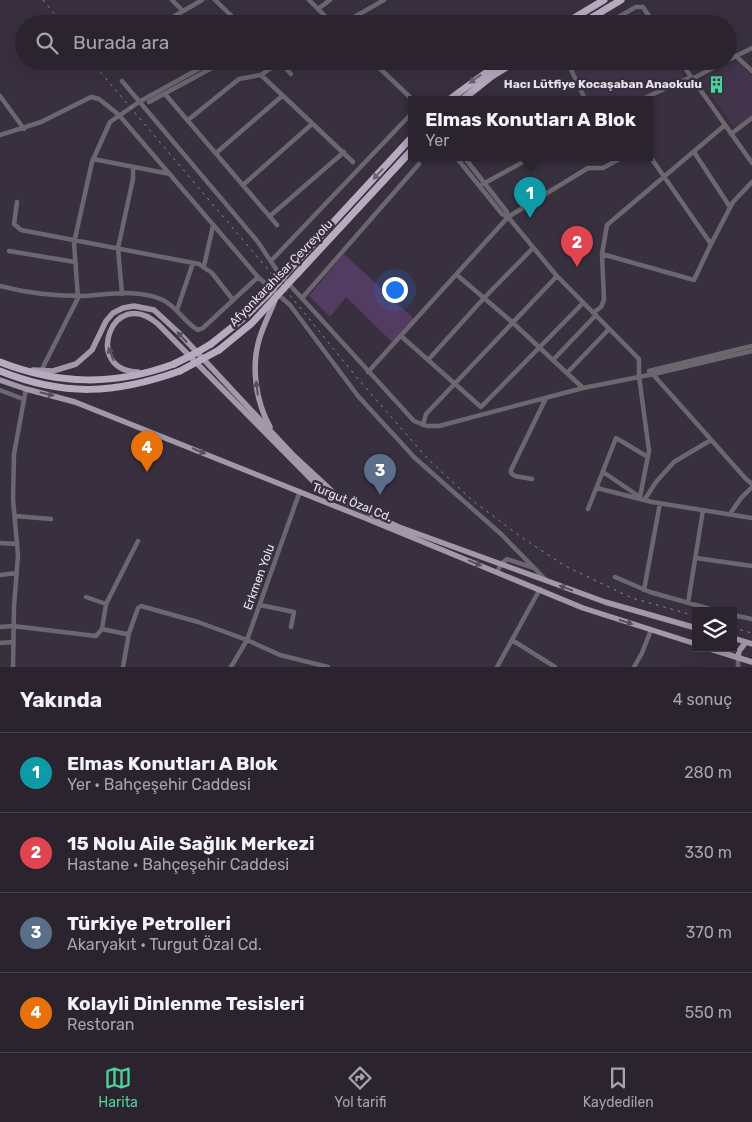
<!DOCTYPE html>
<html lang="tr">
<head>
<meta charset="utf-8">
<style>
  :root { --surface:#2b242f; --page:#332c37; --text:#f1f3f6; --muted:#a6a4aa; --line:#47414b; --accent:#4bd49b }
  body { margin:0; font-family:Rubik,sans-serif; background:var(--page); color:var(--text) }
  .controls { position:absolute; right:15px; bottom:15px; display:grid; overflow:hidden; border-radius:0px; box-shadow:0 5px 20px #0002 }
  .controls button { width:45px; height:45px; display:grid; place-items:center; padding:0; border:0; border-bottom:1px solid var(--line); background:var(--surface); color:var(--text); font:25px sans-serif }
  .you { position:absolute; left:394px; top:289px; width:18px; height:18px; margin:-12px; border:4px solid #fff; border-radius:50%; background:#1a73e8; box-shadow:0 0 0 8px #1a73e833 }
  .badge { display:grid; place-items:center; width:32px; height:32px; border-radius:50%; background:var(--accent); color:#fff; font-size:16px; font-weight:700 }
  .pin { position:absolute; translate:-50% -41px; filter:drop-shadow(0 1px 2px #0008) }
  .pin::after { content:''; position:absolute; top:26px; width:18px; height:15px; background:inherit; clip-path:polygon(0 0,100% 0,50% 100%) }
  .popup { position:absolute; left:408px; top:96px; width:245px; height:65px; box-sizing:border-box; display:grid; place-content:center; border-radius:0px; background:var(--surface); filter:drop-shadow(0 1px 4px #0005); font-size:16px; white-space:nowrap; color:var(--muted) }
  .popup b { font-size:19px; color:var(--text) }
  .popup::after { content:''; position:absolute; left:50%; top:100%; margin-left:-10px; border:10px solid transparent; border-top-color:var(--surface) }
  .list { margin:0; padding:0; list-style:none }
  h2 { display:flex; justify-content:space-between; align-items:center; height:65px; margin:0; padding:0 20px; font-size:21px }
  h2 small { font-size:16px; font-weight:400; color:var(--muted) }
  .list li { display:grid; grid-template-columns:32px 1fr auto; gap:15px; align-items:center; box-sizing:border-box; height:80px; padding:0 20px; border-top:1px solid var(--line) }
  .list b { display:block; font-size:19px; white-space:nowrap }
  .list p { margin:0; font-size:16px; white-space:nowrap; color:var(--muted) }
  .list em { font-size:16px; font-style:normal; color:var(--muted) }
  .icon { flex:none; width:28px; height:28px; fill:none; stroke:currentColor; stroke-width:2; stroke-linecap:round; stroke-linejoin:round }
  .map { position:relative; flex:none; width:752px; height:667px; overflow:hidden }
  .search { position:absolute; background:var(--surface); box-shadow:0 5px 20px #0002; left:15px; right:15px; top:15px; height:55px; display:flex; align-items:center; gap:12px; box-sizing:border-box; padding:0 18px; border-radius:28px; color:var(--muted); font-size:19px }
  .sheet { height:385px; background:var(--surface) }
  nav { display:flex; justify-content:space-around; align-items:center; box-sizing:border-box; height:70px; border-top:1px solid var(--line); background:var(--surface); font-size:14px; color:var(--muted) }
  nav a { display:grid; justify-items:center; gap:2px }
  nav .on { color:var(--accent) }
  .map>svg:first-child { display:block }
</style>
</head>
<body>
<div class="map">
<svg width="752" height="667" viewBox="0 0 752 667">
  <rect width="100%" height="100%" fill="#39303f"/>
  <path fill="#42344a" d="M638,12H641L649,24H617Z
    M570,61H675L684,74L682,79L638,99H588Z
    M735,62H738L752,76V116L737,127H734L703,83L704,79Z"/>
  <path fill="#533c61" d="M344,254L415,320L394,344L346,297L330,317L309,296Z"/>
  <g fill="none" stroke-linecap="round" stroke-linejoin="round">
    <path stroke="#6c676f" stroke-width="4.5" d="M172,0L182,10
      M215,0L240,24
      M309,0L333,24
      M318,9L330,0
      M161,24L202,0
      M342,24L384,0
      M606,24L636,7H643L654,24
      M736,56L752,71
      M728,60L752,48
      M268,61L270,69
      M279,61L291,74
      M372,61L412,99
      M567,61L585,99
      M680,61L752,163
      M261,75L353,162
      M692,79L726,61
      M122,81L258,242L278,272L414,421L427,426H439L583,388
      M165,94L277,225
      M0,96L24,129
      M642,99L691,77
      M149,102L225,61
      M188,120L239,79L261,75L281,61
      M731,134L752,118
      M0,135L41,122L91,97L99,99L119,115L258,277L203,328L198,330C185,323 177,307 163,300C138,288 106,295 80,296C52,296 26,293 0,286
      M694,152L730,207
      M216,153L282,96
      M649,155L711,244
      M456,157L502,214L508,217
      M464,157L507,212L508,217L556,275L639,359V376L649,451L640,497L603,472
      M93,159L170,174
      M483,184L532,157
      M243,185L312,124
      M17,202L14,224L21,230L199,264L212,273L233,300
      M270,216L344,152
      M9,251L75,262
      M602,254L694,280L711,244L733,202L752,182
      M271,261L411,114
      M204,266L213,226
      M457,275L512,322L583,388L654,374L752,351
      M258,277L290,305L358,396L415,458L501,534L545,579
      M122,294L118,248L133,179V167
      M302,298L419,164
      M177,310L193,263
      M593,313L601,307L604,300L602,254L607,225L725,125
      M401,336L481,407L583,303
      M428,360L484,298L533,248
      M553,360L596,315
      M41,371L78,298L74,243L92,162L110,122L139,102L213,61
      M649,371L752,346
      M650,371L746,479L752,484
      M368,372L508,217L588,168H603L623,157
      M567,373L609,329
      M0,390L23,399
      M423,425L426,414L557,276
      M532,479L515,476L511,473V470L546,398
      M597,488L652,502L752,518
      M645,499L656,482L674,462L711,440
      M588,509L616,438L648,457
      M730,514L741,498L752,487
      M15,516L51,519
      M0,543L17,544
      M696,558L752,566
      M497,572L501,564L507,559L534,568
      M0,575L17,573
      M615,577L650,592L717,611
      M644,590L660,503
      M86,597L106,604
      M688,603L703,510
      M260,605L294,612L291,627
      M733,615L752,619
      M0,627L13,626L96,636L102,629L106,604L138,541
      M102,629L126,634L129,633
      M512,640L555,667
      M0,643L13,642
      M13,667L14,607L18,555L13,499L14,454L26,389
      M123,667L129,633L138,608L141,606L198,622L247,640L280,655L328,667
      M231,667L247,640L300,491
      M497,667L540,589
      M634,667L642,653L651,630
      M738,667V658"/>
    <path stroke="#a298a8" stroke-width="5.5" d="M33,370L53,371L76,364L92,350L106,321L113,313L123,308L134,306L154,310L179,333L292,454L333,492L351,505L399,527L605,602L696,628
      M138,372C82,371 112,284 158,324L313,481L329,494
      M0,380L26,389L75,402L365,518L583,608L696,644
      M270,427C256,402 251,368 259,340C263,326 270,313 275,300
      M733,638L752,644
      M707,648L752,662
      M738,658L739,651L746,642"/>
    <path stroke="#b7acbf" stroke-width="7" d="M564,24L604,0
      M581,24L621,0
      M450,99L502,61
      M463,99L492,76L516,61
      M290,269L411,138
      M297,274L411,151
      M211,344L245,317L268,294
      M219,350L252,323L275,298
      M0,362C59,385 114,386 174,364
      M0,371C65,397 115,394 180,371"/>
    <path stroke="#928b97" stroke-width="1" stroke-dasharray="2.5 5" stroke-linecap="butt" d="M43,0L63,24
      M91,61L293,299L358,379L428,459L473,501L521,537L565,566L632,598L696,616
      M733,628L752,633"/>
    <path stroke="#b7acbf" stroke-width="7" d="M268,294L290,269
      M275,298L297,274
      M174,364L194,354L211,344
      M180,371L219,350"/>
  </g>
  <defs><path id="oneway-solid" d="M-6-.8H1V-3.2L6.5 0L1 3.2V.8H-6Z" transform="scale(1.25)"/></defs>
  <g fill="#6b6272">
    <use href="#oneway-solid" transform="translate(475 79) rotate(144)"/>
    <use href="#oneway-solid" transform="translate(378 174) rotate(133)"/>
  </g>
  <g fill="#584f5e">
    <use href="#oneway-solid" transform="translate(182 337) rotate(-133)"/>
    <use href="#oneway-solid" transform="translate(111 354) rotate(-112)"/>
    <use href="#oneway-solid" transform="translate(257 388) rotate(-97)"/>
    <use href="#oneway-solid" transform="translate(47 394) rotate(13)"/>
    <use href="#oneway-solid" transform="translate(199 451) rotate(22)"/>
    <use href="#oneway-solid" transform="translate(475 563) rotate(22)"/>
    <use href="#oneway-solid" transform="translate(566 588) rotate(-160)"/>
    <use href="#oneway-solid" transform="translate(626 622) rotate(18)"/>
  </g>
  <defs>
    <symbol id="building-bare" viewBox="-9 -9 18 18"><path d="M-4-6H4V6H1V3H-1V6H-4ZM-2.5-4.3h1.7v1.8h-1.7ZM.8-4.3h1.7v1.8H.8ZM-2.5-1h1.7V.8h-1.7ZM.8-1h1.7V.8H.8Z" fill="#4bd49b" stroke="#39303f" stroke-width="2.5" paint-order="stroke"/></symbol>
  </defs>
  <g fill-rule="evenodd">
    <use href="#building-bare" x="704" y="72" width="25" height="25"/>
  </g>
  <g text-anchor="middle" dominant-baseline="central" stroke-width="5" stroke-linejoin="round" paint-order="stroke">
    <g font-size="12" font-weight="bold" fill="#ebe5ef" stroke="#39303f" text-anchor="end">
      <text x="702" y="84">Hacı Lütfiye Kocaşaban Anaokulu</text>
    </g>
    <g font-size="12" fill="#ebe5ef" stroke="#39303f">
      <text transform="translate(281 273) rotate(-46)">Afyonkarahisar Çevreyolu</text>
      <text transform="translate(352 502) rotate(22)">Turgut Özal Cd.</text>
      <text transform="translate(259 577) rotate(-70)">Erkmen Yolu</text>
    </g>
  </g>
</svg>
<div class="controls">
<button><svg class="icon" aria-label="layers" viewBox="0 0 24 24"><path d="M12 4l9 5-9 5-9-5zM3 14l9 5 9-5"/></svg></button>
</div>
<div class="you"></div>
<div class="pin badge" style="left:530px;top:218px;background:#0f9aa8">1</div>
<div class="popup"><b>Elmas Konutları A Blok</b>Yer</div>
<div class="pin badge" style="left:577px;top:267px;background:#e0444e">2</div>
<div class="pin badge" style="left:380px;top:495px;background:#5c6f8a">3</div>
<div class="pin badge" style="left:147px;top:472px;background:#e8710a">4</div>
<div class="search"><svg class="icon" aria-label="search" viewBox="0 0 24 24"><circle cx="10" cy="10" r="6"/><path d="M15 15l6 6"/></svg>Burada ara</div>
</div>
<section class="sheet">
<h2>Yakında<small>4 sonuç</small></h2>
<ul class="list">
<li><span class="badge" style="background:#0f9aa8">1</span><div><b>Elmas Konutları A Blok</b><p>Yer · Bahçeşehir Caddesi</p></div><em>280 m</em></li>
<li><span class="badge" style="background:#e0444e">2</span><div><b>15 Nolu Aile Sağlık Merkezi</b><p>Hastane · Bahçeşehir Caddesi</p></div><em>330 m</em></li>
<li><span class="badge" style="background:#5c6f8a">3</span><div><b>Türkiye Petrolleri</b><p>Akaryakıt · Turgut Özal Cd.</p></div><em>370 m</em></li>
<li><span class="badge" style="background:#e8710a">4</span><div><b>Kolayli Dinlenme Tesisleri</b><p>Restoran</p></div><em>550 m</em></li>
</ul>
</section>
<nav>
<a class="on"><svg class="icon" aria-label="map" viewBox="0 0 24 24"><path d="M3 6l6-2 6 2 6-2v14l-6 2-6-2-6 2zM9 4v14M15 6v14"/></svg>Harita</a>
<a><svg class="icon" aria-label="directions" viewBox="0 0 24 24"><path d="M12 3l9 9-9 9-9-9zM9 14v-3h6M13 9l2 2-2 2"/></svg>Yol tarifi</a>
<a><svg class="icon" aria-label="saved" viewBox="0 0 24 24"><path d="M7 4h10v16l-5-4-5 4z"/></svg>Kaydedilen</a>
</nav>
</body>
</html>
